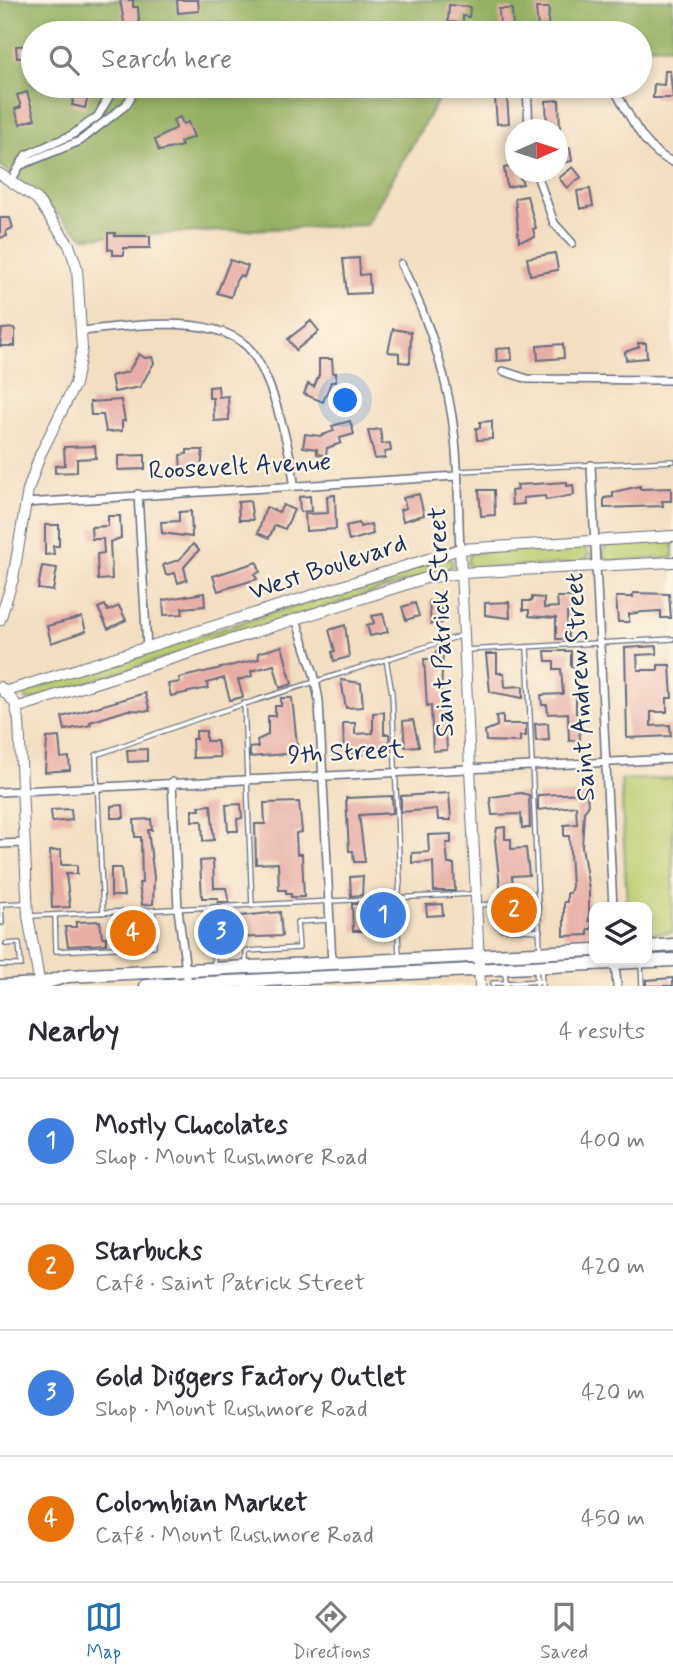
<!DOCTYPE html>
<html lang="en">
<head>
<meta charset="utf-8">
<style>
  :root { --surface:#fff; --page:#f2f2f3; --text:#2b2b33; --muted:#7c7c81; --line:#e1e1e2; --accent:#1f6fb2 }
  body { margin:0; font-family:Mynerve,sans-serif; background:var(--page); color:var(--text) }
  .controls { position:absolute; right:21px; bottom:21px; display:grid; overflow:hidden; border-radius:14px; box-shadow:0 4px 10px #0003 }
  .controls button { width:63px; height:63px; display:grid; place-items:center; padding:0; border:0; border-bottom:2px solid var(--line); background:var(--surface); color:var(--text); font:35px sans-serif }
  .compass { position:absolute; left:505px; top:119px; width:63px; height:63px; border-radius:50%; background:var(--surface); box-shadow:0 4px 10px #0003; rotate:87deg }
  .you { position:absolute; left:346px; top:401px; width:24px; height:24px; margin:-18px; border:5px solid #fff; border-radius:50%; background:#1a73e8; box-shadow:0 0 0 10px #1a73e833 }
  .badge { display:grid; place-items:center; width:46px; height:46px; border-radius:50%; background:var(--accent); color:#fff; font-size:23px; font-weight:700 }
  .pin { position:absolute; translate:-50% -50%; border:4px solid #fff; box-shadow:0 2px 7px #0006 }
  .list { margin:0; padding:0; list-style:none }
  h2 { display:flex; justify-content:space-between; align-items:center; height:91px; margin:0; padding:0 28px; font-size:30px }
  h2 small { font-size:23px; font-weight:400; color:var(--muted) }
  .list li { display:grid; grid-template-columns:46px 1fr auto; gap:21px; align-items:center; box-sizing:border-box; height:126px; padding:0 28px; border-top:2px solid var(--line) }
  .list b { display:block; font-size:26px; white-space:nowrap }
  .list p { margin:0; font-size:23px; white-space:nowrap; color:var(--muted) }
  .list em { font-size:23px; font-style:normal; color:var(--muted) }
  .icon { flex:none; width:38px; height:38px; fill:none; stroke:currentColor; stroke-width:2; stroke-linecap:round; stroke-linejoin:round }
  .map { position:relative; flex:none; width:673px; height:986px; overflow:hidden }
  .search { position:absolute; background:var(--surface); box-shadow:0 4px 10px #0003; left:21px; right:21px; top:21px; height:77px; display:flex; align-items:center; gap:18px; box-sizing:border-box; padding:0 24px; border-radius:38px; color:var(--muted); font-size:26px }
  .sheet { height:595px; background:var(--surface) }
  nav { display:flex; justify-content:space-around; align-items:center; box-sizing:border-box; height:98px; border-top:2px solid var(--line); background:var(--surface); font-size:19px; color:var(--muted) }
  nav a { display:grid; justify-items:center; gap:4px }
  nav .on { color:var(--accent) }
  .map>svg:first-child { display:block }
</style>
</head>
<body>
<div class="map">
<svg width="673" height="986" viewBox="0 0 673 986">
  <rect width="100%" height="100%" fill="#fcf5e5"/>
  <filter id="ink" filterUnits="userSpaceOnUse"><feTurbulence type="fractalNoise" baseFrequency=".0143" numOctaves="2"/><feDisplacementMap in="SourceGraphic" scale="14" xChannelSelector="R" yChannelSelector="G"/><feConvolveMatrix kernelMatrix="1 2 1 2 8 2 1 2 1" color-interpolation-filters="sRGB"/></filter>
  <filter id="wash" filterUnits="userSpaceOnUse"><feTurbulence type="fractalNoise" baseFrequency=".00686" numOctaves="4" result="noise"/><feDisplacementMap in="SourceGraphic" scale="28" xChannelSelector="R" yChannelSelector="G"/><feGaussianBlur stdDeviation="1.57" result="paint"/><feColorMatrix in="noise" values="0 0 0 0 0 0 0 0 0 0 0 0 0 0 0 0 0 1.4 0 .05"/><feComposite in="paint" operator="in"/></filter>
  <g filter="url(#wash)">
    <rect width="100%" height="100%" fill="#f2dec0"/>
    <path fill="#bbcc6f" stroke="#6b7e66" stroke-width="2" d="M673,540V558L608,561L602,554L606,545Z
      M583,545L589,554L584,563L473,569L467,564L470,553Z
      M444,558L453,560L451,568L28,701L25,697L27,692L43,686Z
      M673,778V932L647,934V907H627L621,780Z"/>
    <path fill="#94b062" stroke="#587060" stroke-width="2" d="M0,0H673V47L640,46V33H33V86H446L366,225L84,237L0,165Z"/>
    <g id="blocks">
      <path fill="#e8ada6" d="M120,0H133V7H138L140,33H126Z
        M177,0H198L199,11L178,13Z
        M449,5L470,7L469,17L463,16V23L448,22Z
        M536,8H549L548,26L538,27Z
        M499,9H512L513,28H500Z
        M33,45V57L17,58L16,46Z
        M665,71H670L673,98H653L654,84L664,85Z
        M77,86H91L85,108L72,105Z
        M27,92L35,119L20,124L15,109L21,107L17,95Z
        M507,97L509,123L497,124L495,98Z
        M559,100L560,130H547L546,101Z
        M180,117L183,124L188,122L194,137L180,142L182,146L159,151L155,140L176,128L173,120Z
        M570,148L572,161L557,164V150Z
        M515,166L523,184L507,187L504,168Z
        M573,167L581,177L567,188L559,178Z
        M590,189L593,206L580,209L577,191Z
        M527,196L536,228L533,229L535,237L519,241L515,198Z
        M0,218H10L13,228L6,231L7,236L0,238Z
        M108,233H115V236H150V248H124V255H113V250L108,249Z
        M555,253L558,270L530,275L527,258Z
        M359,258L360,275L369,274L370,293L347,294L343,259Z
        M230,260L248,266L244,277L240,275L236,281L231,297L217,293Z
        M311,321L319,331L296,350L288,339Z
        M15,328V346H0L2,329Z
        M393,329L411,332L410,363L399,362V353L388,352Z
        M638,343H646L647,358L626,360L625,352L639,347Z
        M563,344L564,358L538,360L537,346Z
        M511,348L512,360L497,361L496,349Z
        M139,354L145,358L152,357L154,363L140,387L114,392L111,376L128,372Z
        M319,359H332L333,373H336V382H331L323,402L304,394L308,384L314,387L319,375Z
        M218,386L219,397L228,396L229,420L214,421L213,398H209V387Z
        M121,400L125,421H122V431L106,432L103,415H91L90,402Z
        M350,421L354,434L340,438L341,443L327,448L326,456L317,454V449L303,447L305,434L320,436L334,431L332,426Z
        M492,421V439L477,440L476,428H480V422Z
        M380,429L382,444L390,443L391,451L385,452V458L375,459L368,431Z
        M95,446L96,458L77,459V472L55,473V466L65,465L64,447Z
        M187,450H203L201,469L181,470L180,455L187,454Z
        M145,455V469L118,470V456Z
        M567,482V486L573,485L574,495L546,500L545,496L523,498L524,504L512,505L511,491L518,490L517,485Z
        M640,486V489L671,488V501H662L663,506L604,508V498L613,497V492Z
        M479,490H494L495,515L481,516Z
        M419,494L424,515L403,521L400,510L406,508L403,498Z
        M335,495L336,529L306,531L305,514L328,513L327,496Z
        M310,496L311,511L300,512L299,497Z
        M250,501L253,520H239L238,502Z
        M283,505L294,510L285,529L275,525L269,538L258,533L266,507L279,512Z
        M191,511L192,537L162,533L161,522L179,521V512Z
        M108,516H120L121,538L110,542L112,579L98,580L97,554L104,553L103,539H92L91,527L108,526Z
        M359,523L360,527L371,524L373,534L349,541L346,526Z
        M45,525H59V546H53L54,554L45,555Z
        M193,544L199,550L184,567L187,580L178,583L175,573L166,575L163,565L179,560Z
        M257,562L260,572L255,574L257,579L218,591L213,576Z
        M42,566L57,568L53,591L38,589Z
        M204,593L205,606L182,608L183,614L164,615L163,600Z
        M633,593L669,594L671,618H661V611L643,612L629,614V622H618L616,597H633Z
        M532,597L544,598V608L558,607L557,597H572L573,613H567L568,639H556V618L529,616V610H523V601H532Z
        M429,601H439L440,609H446L442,623L431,624Z
        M509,602L510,618L485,615V603Z
        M415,603L419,616L406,620L402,607Z
        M105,605L108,611L119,606L126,620L108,629L98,608Z
        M383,614L388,632L370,636L367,625L374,623L372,616Z
        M82,617L86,631L51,643L47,626Z
        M345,625L349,657L334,661L332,652L335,651L329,630Z
        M282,646L292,684L280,688L274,665L251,671L252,676L238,680L243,697L230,700L224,678L207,683L208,688L171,696L168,684L180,682L179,678L259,659L258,653Z
        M657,646V654L637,655L638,670H658V665H670L672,698H667V712H651V726L670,725L671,736L627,738L625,648Z
        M436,651H443L441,693H444L447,750L433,751L431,705L427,706L424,659H436Z
        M545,651H571V667H576V713H579L580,740L569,741L568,713L548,714L547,705H542L541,695L563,694L561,669H554V661H546Z
        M486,654H497V673H504L505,687L523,686V698L490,692Z
        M341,680L361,683L363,707L346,708Z
        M145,693L150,711L128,710L90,722L91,725L65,730L62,717Z
        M281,698H292L298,753L250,757V748L258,747L257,740L268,735V716H275V706H281Z
        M384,712V734H389L390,746L362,749V755L344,753L343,723H355V734L373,733V713Z
        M503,715V724H526V736H520V742L486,741L485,731L497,726L496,716Z
        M413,720L419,746L405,747L403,721Z
        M548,723L549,740L536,741L535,724Z
        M196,731H206V741H217L220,757L193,758L192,739H196Z
        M59,737L61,758L69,757L70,770L45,772L47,738Z
        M147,749V761L128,762L127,750Z
        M449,793L451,820H438L437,809L401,812V796Z
        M521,793L529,795L530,828H522L521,814L492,815L490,797Z
        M587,793L588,807L584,812L582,847L589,889V921H592V929H588V935L564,936V902H567V893H570L572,886L569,836H564V825L577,824L576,806L538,810V795Z
        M392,796L393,813L359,815L365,862H354L353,851H349L346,798Z
        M299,802L302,832L296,833L297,854H302L304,897H291V894H286V890H279L278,863L256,864L255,824H265L264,803Z
        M241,804L242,818L237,819L238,831H228L226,805Z
        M123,805L124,818H111V806Z
        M211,805L214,840L203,841L202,821H192V810H200L199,806Z
        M71,809L72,820L52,822L51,810Z
        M151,819L152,830H148L154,877L153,904L142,905L139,883H142L141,837H135L134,820Z
        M505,827V839H511V849L526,848L529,875L512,876L514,894L501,896L495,840L497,828Z
        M451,834V843H446L448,864H454L455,891H434L433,862L412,863V853L429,852L428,835Z
        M61,850V865H77V874H66L70,907L52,908L50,851Z
        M213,860L214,888H226L229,902H218V898H202L200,861Z
        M111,868H121L124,896H111Z
        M363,876L362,895L351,896L350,877Z
        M512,903L527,905V915L500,917V906Z
        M352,904H389L390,927L384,928V931H353Z
        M442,904L443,915L427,916L426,905Z
        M280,912L282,936L232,938L231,948H212L211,919Z
        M100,921L102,937H106V944L68,946L65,927H76V922Z
        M140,924L141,937L114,939L113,925Z
        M673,978V986H646V980Z"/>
    </g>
  </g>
  <g filter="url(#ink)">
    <use href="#blocks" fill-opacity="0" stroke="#666c80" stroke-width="2"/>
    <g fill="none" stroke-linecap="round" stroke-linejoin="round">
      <defs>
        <path id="lane" d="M459,471L673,461
          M527,647L540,949
          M466,650L673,639
          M386,659L392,693L400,881L397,909L399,957
          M244,703L252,906
          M0,904L26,903
          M1,904L2,923
          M493,904C503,899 521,896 531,902V928
          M478,905L493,904L496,925L501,929L540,931
          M205,908L207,950L214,957V967
          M103,913L96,755L200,718L463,635
          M55,915L56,951L154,946L153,910
          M30,916L473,894
          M246,963V951L299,948L297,922L328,920
          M641,964L642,986
          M0,965H21L19,943L6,944
          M536,968L537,986
          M541,968L542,986
          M505,973L506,983L542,981
          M493,986V983H506V986"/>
        <path id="street" d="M527,86L529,130
          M612,86C629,112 643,151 673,162
          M21,165L80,141L126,105L131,97L128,86
          M536,172L554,223L572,243
          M11,181L26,155L72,135L98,116L115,86
          M401,264C428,318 449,380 455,440C459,476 458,513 460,549
          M82,331C126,326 221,311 252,352C264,369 272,391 278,411C285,434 292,460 294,484
          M503,371L528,379L673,380
          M591,465L613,907
          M138,494L147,648
          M25,503L457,476
          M296,619L314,674L319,701L332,964
          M172,782L178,909L188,986
          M0,792L673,759
          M0,844L25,843
          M615,962L617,986"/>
        <path id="secondary" d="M0,174L37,199L69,245L77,268L82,349L75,384L40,455L28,490L13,579L0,620
          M460,549L480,986
          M0,687L15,703L19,721L28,916L40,986
          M4,692L460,549L673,536
          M16,708L426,578L461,573L673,562"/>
        <path id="highway" d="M647,947L673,945
          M0,986L40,984L68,976L594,950
          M146,986L673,960"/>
      </defs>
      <use href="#lane" stroke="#666c80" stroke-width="6"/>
      <use href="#street" stroke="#666c80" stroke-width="10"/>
      <use href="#secondary" stroke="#666c80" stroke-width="12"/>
      <use href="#highway" stroke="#666c80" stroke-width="15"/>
      <use href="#lane" stroke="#fff" stroke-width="3.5"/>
      <use href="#street" stroke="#fff" stroke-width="7"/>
      <use href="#secondary" stroke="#fff" stroke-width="10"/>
      <use href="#highway" stroke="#fff" stroke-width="12"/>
    </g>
  </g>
  <g text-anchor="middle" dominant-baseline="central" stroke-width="5" stroke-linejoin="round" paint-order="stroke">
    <g font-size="26" fill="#1b2f5e" stroke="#fcf5e5">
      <text transform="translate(240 467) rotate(-3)">Roosevelt Avenue</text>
      <text transform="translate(328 568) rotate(-18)">West Boulevard</text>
      <text transform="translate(442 622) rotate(-92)">Saint Patrick Street</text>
      <text transform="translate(581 687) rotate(-93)">Saint Andrew Street</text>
      <text transform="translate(346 753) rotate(-3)">9th Street</text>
    </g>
  </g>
</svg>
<div class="controls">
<button><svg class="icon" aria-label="layers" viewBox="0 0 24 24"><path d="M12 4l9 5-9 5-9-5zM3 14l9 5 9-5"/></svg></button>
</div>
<svg class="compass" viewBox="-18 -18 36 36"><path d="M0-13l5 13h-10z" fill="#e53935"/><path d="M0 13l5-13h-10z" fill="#7c7c81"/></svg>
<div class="you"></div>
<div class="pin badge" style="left:383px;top:915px;background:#3f7fe0">1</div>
<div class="pin badge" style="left:514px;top:910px;background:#e8710a">2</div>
<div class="pin badge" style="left:221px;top:932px;background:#3f7fe0">3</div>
<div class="pin badge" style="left:133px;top:933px;background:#e8710a">4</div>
<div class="search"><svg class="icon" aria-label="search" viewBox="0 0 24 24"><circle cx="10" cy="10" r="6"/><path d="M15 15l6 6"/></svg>Search here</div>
</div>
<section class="sheet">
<h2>Nearby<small>4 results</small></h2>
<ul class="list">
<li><span class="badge" style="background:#3f7fe0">1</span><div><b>Mostly Chocolates</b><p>Shop · Mount Rushmore Road</p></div><em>400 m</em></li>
<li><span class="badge" style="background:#e8710a">2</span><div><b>Starbucks</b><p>Café · Saint Patrick Street</p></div><em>420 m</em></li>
<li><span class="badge" style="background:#3f7fe0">3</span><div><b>Gold Diggers Factory Outlet</b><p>Shop · Mount Rushmore Road</p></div><em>420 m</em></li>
<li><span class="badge" style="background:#e8710a">4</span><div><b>Colombian Market</b><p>Café · Mount Rushmore Road</p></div><em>450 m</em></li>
</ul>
</section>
<nav>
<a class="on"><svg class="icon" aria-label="map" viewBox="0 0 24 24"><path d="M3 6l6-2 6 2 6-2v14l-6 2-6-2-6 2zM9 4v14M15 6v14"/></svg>Map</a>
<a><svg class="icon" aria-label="directions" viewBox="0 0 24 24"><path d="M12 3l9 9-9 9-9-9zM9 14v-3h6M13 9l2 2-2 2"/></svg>Directions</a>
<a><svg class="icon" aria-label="saved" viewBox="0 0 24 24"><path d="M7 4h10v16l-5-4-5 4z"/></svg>Saved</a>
</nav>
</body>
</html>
